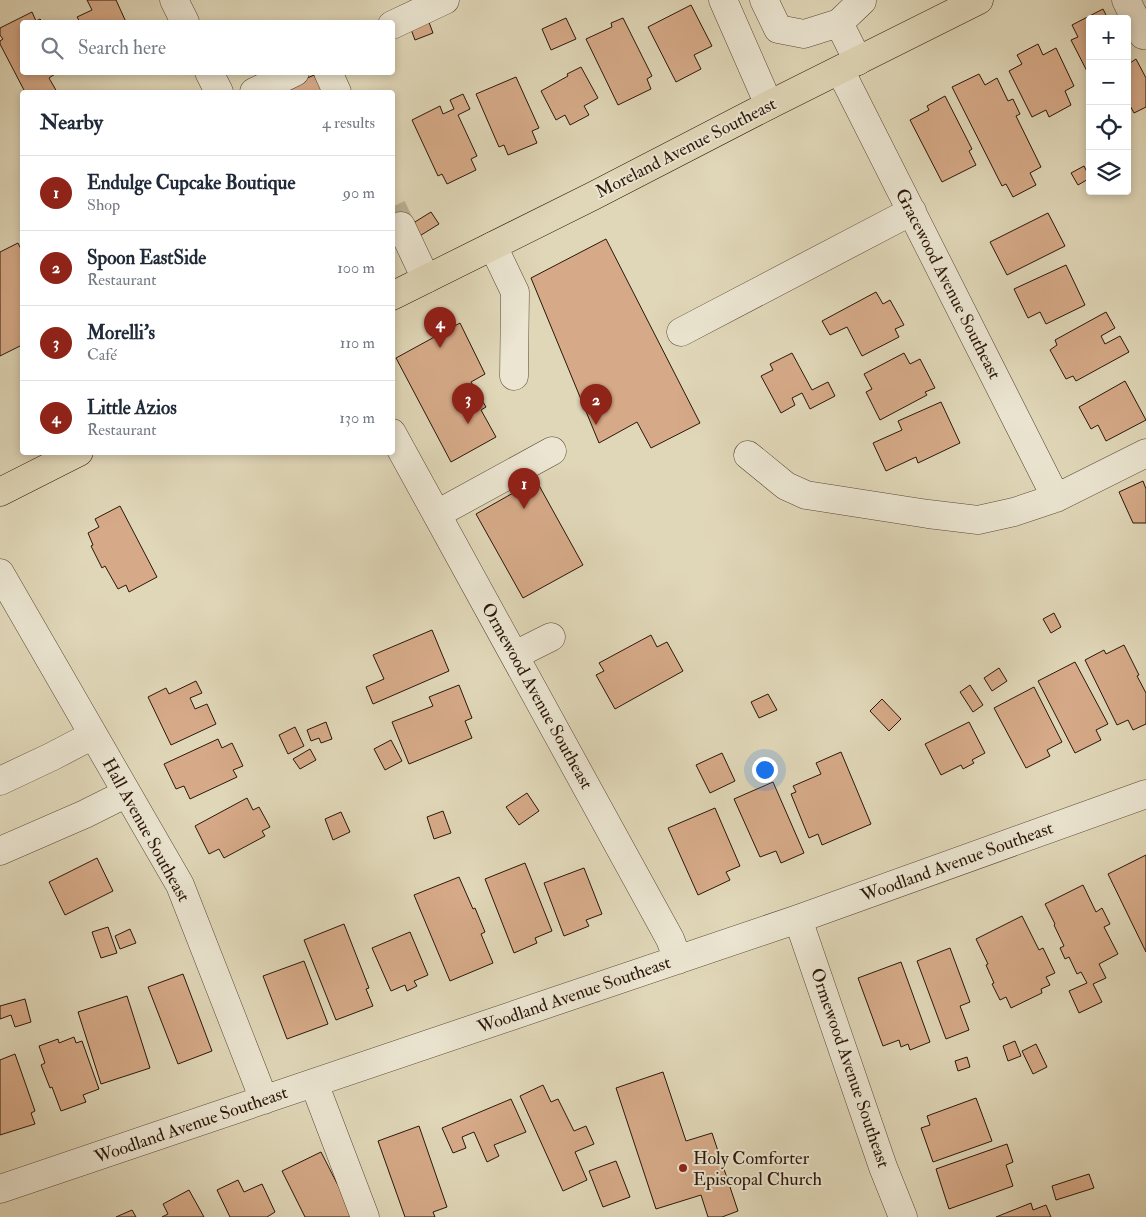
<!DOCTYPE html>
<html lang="en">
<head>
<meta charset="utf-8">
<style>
  :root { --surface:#fff; --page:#f6f6f7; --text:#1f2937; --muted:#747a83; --line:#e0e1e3; --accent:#8f2418 }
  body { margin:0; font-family:"IM FELL Double Pica",serif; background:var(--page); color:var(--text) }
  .controls { position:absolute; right:15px; top:15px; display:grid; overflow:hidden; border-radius:5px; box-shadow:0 2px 8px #0003 }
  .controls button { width:45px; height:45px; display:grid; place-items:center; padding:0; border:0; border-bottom:1px solid var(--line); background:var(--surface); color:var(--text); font:25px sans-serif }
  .you { position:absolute; left:764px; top:769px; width:18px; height:18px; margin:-12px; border:4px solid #fff; border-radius:50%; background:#1a73e8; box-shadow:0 0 0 8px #1a73e833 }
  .badge { display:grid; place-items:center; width:32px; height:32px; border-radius:50%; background:var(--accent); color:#fff; font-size:16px; font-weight:700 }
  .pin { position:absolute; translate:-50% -41px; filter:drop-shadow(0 1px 2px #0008) }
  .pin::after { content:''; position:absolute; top:26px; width:18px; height:15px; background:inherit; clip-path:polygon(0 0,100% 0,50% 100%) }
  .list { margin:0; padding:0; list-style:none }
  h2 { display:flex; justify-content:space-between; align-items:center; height:65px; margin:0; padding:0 20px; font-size:21px }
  h2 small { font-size:16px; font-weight:400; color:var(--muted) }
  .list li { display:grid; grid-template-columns:32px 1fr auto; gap:15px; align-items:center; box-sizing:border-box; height:75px; padding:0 20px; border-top:1px solid var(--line) }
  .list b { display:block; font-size:19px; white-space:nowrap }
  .list p { margin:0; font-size:16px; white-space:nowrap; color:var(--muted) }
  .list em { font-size:16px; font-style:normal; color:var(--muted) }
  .icon { flex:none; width:28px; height:28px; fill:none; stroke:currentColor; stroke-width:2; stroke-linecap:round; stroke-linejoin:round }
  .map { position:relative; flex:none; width:1146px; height:1217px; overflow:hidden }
  .search { position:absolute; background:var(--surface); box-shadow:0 2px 8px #0003; left:20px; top:20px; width:375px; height:55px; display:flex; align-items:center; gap:12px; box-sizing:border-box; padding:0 18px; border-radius:5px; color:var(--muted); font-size:19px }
  .panel { position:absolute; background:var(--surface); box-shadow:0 2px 8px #0003; left:20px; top:90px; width:375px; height:365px; border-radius:5px }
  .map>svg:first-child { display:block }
</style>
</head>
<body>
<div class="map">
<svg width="1146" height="1217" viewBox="0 0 1146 1217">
  <rect width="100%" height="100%" fill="#e0d7b8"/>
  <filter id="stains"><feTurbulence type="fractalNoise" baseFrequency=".004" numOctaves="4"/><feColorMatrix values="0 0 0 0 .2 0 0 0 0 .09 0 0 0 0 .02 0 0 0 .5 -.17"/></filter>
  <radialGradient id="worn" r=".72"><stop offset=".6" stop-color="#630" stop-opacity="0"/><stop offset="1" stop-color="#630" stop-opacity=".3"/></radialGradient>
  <path fill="#d6aa88" stroke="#2b1709" d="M87,0H116L126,22H80L77,17L92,10Z
    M691,5L712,46L694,55L701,69L676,82L648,27Z
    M1103,9L1108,19H1090V77L1071,40L1078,37L1072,25Z
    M32,12L36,21L40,19L43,22H22V72H58L49,78L57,92H25L0,44V41L3,39L0,35V28Z
    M427,17L433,33L415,40L409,24Z
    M566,18L576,39L551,50L542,29Z
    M623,18L652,76L647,79L651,89L618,105L586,39L612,27L611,23Z
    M1038,44L1043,55L1056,48L1074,86L1065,91L1071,105L1049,117L1046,110L1032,117L1009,71L1022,64L1017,55Z
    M1127,57L1130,63L1136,59L1146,78V107L1134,113L1127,100Z
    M581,67L598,98L584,106L589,115L570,125L565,115L556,120L541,91L568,76L567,74Z
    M979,74L985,85L997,78L1008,101L1013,99L1020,114L1016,116L1041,167L1030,173L1036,185L1013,197L1006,184L1002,186L952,87Z
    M314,75L323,92H276Z
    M516,77L539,128L532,131L537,143L508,155L504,145L499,147L476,94Z
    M463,94L470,109L458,115L477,156L471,159L476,170L447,184L442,174L438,176L412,120L440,106L443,114L454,109L450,100Z
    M945,96L972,149L969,151L976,165L942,182L910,120L929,110L927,106Z
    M1084,166L1090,178L1078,185L1071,173Z
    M431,212L439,224L418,237L410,225Z
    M1048,213L1065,246L1007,275L990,242Z
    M606,239L700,423L651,448L637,422L599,443L531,278Z
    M18,243L22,251V345L0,356V252Z
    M1066,265L1085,305L1046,324L1040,312L1028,318L1014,289Z
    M876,292L883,304L890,300L904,325L895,329L899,337L862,356L847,327L830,335L822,321Z
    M1106,312L1115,328L1101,336L1105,344L1120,336L1129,352L1076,381L1073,376L1066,379L1050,350L1057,345L1055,340Z
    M460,323L485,374L471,382L486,407L481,410L496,437L451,462L396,358Z
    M792,353L812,390L828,382L835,396L810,409L802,393L792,398L795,405L781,413L761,376L773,370L770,364Z
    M904,353L910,364L920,359L935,388L925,392L927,395L880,420L866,392L872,389L864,374Z
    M1125,381L1146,420L1106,441L1098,425L1091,429L1079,407Z
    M941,402L960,443L918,463L916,457L886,471L873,443L902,430L898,421Z
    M536,480L583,565L523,598L476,514Z
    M1143,481L1146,489V523H1133L1119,492Z
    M120,506L157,577L129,592L126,585L118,589L105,566L102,568L91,546L93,545L88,533L99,527L95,519Z
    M1054,613L1061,627L1051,633L1043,619Z
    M432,630L449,671L373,704L366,687L384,679L373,655Z
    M651,635L657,647L667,642L683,671L615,709L596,675L604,671L599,663Z
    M1124,645L1139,675L1137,676L1146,693V724L1133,730L1128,720L1117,725L1085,660L1104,650L1106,654Z
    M1075,662L1108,724L1096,730L1101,740L1075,753L1038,681Z
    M999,668L1007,681L992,691L984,678Z
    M196,681L202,693L190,698L195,709L207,704L216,724L171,745L148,697L166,688L169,694Z
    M459,685L472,718L465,721L472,738L409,764L392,722L433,706L429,697Z
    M970,685L983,705L973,712L960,692Z
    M1034,687L1062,742L1047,750L1050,756L1026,768L994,708Z
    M768,694L777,710L759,718L751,702Z
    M882,699L901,719L889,731L870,711Z
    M326,722L332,739L321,743L319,738L311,741L307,730Z
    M969,722L985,753L972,760L974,763L963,769L961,765L941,775L925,744Z
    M295,727L304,746L288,754L279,735Z
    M218,739L222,748L232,743L243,766L233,770L237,777L190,799L184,786L176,789L164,764Z
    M391,740L402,761L385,770L374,749Z
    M310,749L316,760L300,769L293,759Z
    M841,752L871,824L822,845L818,834L809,838L791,794L796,792L793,786L821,774L816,763Z
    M722,753L735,781L710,793L696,765Z
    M773,782L804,853L781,863L776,851L760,857L734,799Z
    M527,793L539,811L519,825L506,807Z
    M247,798L253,810L259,807L270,827L262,831L265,836L224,858L219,849L209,854L195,826Z
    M715,808L740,866L726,872L730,880L698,895L668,828Z
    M443,811L451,833L434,839L427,817Z
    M341,812L350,832L333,840L325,819Z
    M1146,855V952L1108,874Z
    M97,858L113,891L65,915L49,882Z
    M525,863L552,931L535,938L537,943L514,953L485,879Z
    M584,868L602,914L586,920L589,926L564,936L544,883Z
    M459,877L473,909L475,908L485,932L481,934L493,963L450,981L414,895Z
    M1083,885L1096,912L1102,908L1110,924L1104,927L1118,954L1099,964L1106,978L1093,984L1102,1002L1079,1013L1069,991L1087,983L1081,972L1077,974L1069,957L1065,959L1060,948L1064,946L1054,925L1055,924L1045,904Z
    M1022,916L1039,950L1043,948L1055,973L1046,977L1050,985L1041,989L1042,993L1011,1008L1006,997L1000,1000L992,984L994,983L986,965L988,964L976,939Z
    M344,924L369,988L366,989L373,1006L336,1020L304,940Z
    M108,927L117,953L101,958L92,932Z
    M130,929L136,943L120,949L115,936Z
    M410,932L428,975L414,981L417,986L407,991L405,985L391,991L372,948Z
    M950,948L970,1002L960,1006L969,1030L946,1039L917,961Z
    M304,961L328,1024L287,1039L263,976Z
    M901,962L930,1042L910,1050L908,1044L901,1047L899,1040L883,1046L858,978Z
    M183,974L212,1051L178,1064L148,987Z
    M127,996L150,1068L101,1084L78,1012Z
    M25,999L31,1022L15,1027L11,1015L0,1019V1006Z
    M74,1037L76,1043L82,1041L99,1089L83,1095L86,1102L61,1111L52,1087L50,1088L41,1065L45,1063L39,1046L58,1039L59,1043Z
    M1015,1041L1021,1056L1008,1061L1003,1046Z
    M1036,1044L1047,1067L1033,1074L1022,1051Z
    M15,1054L35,1111L31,1113L35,1124L0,1135V1060Z
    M967,1057L970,1067L958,1071L955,1061Z
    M663,1072L686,1141L712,1133L738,1211L722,1217H708L701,1195L656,1209L616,1088Z
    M543,1085L551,1102L558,1099L574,1131L586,1126L594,1144L575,1152L587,1180L563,1191L520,1096Z
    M976,1098L992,1141L933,1162L921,1128L930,1125L927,1116Z
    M511,1099L526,1132L494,1145L499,1156L487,1162L474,1132L462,1137L466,1148L453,1153L442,1128Z
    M419,1126L447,1207L433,1212L435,1217H405L378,1141Z
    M1007,1144L1013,1162L1006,1165L1013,1186L949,1209L936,1169Z
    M321,1152L354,1217H305L282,1171Z
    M616,1161L630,1197L603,1207L589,1171Z
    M1089,1174L1094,1188L1056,1200L1052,1186Z
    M238,1180L244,1192L262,1184L275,1212L267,1217H230L217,1190Z
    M189,1190L204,1217H162L168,1214L163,1204Z
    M1031,1203L1033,1210L1046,1205L1051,1217H996Z
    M132,1210L136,1217H116Z"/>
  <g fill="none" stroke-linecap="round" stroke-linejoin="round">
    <path stroke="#bcb195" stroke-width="28" stroke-dasharray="28 14" stroke-linecap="butt" d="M392,207L401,226"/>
    <defs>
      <path id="minor" d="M174,0L185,22
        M723,0L769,105
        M764,0L778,29L804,34L839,23
        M1126,0L1143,35L1146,33
        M392,25L445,0
        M858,61L839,23L862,1V0
        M840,70L1056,498
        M209,72L219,92
        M328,72L337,92
        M254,92L295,72
        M401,226L426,279
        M493,246L515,292L514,376
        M681,332L912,211
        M392,433L670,939L678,960
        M748,455L786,486L806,495L928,514L978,520L1014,512L1056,498L1146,453
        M437,514L552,451
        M0,573L180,885L264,1100
        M515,655L551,637
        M0,781L53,756L93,735
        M0,851L85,814L127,793
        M798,919L883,1167L903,1217
        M314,1083L365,1217
        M0,1189L798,919L1146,794"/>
      <path id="highway" d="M392,296L593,196L769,105L979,0
        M0,492L79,452"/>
    </defs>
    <use href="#minor" stroke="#584735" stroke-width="29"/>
    <use href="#highway" stroke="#2b1709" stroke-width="29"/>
    <use href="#minor" stroke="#ebe5d1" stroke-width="28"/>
    <use href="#highway" stroke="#e0d7b8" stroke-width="28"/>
  </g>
  <circle fill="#8f2418" stroke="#ebe5d1" stroke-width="2" cx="683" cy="1168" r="5"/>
  <g text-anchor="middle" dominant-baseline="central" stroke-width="4" stroke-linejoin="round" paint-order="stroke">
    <g font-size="18" fill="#2b1709" stroke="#ebe5d1">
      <text transform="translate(686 148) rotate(-27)">Moreland Avenue Southeast</text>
      <text transform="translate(948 284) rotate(63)">Gracewood Avenue Southeast</text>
      <text transform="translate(537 696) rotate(61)">Ormewood Avenue Southeast</text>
      <text transform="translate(146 830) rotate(61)">Hall Avenue Southeast</text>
      <text transform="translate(957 862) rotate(-20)">Woodland Avenue Southeast</text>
      <text transform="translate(574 995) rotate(-19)">Woodland Avenue Southeast</text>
      <text transform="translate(850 1068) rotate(71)">Ormewood Avenue Southeast</text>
      <text transform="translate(191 1125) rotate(-19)">Woodland Avenue Southeast</text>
    </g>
    <g font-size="18" fill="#2b1709" stroke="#ebe5d1" text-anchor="start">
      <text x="693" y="1158">Holy Comforter<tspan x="693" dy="21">Episcopal Church</tspan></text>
    </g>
  </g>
  <rect width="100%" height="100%" filter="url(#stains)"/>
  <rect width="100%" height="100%" fill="url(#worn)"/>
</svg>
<div class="controls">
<button>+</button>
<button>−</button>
<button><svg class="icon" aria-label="locate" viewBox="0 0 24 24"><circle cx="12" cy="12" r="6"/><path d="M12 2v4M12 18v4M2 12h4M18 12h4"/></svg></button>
<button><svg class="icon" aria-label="layers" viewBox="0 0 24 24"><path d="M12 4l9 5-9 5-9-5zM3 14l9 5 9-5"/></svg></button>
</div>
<div class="you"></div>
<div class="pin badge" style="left:524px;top:509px">1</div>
<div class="pin badge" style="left:596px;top:425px">2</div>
<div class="pin badge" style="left:468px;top:424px">3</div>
<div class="pin badge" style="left:440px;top:348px">4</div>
<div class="search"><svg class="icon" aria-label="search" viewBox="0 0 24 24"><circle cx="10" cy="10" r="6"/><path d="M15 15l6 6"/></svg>Search here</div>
<section class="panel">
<h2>Nearby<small>4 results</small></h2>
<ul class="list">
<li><span class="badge">1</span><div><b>Endulge Cupcake Boutique</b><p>Shop</p></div><em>90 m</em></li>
<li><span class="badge">2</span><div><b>Spoon EastSide</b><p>Restaurant</p></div><em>100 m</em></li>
<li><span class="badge">3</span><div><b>Morelli's</b><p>Café</p></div><em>110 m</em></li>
<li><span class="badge">4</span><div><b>Little Azios</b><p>Restaurant</p></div><em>130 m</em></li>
</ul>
</section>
</div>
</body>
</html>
